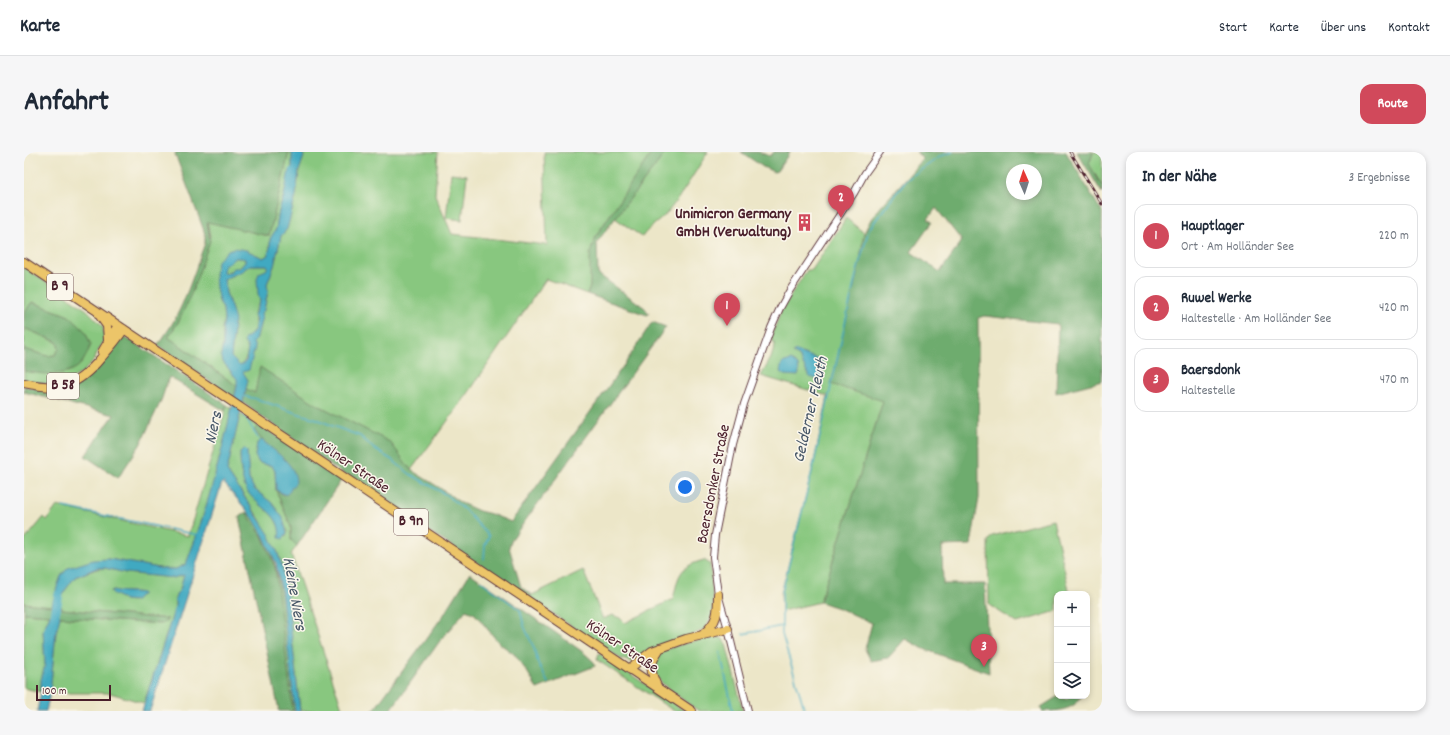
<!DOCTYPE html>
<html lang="de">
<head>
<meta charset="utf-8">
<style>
  :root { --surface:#fff; --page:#f6f6f7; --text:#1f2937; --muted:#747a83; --line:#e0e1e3; --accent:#d1495b }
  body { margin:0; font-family:Dekko,sans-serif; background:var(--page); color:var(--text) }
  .controls { position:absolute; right:12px; bottom:12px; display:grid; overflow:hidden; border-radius:8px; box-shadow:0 2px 6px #0003 }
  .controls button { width:36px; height:36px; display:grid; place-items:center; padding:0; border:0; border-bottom:1px solid var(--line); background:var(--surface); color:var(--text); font:20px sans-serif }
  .compass { position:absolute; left:982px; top:12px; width:36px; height:36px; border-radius:50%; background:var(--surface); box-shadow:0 2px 6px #0003; rotate:357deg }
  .scale { position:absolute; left:12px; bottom:10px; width:75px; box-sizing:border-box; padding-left:4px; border:2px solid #4a1f2b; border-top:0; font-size:11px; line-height:14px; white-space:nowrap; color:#4a1f2b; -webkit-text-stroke:3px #fbf7ec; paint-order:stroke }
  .you { position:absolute; left:661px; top:335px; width:14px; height:14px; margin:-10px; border:3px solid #fff; border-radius:50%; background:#1a73e8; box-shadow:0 0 0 6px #1a73e833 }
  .badge { display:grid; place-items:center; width:26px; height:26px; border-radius:50%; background:var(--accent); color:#fff; font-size:13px; font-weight:700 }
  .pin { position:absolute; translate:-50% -33px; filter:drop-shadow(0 1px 2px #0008) }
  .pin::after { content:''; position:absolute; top:21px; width:14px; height:12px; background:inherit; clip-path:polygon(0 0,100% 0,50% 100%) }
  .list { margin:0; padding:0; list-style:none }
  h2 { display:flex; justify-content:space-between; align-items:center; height:52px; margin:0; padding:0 16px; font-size:17px }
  h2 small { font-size:13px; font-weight:400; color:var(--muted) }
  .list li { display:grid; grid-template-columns:26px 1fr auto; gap:12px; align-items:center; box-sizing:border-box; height:64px; margin:0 8px 8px; padding:0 8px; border:1px solid var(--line); border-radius:12px }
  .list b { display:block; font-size:15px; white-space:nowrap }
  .list p { margin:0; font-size:13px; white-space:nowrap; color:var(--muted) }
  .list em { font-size:13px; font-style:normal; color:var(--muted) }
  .icon { flex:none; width:22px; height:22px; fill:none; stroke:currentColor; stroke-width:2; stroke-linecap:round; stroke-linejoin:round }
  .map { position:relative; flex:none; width:1078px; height:559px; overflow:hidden; border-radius:12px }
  header { display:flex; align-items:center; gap:24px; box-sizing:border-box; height:56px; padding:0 20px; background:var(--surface); border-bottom:1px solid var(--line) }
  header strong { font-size:19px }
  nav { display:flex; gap:22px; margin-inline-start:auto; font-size:14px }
  .intro { display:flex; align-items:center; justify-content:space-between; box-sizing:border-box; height:96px; padding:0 24px }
  h1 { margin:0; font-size:28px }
  .button { padding:10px 18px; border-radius:12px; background:var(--accent); color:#fff; font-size:14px; font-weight:700 }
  main { display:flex; gap:24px; padding:0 24px }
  aside { flex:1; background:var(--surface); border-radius:12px; box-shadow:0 2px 6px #0003 }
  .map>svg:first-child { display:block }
</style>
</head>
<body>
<header>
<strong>Karte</strong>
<nav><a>Start</a><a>Karte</a><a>Über uns</a><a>Kontakt</a></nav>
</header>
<div class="intro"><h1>Anfahrt</h1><a class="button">Route</a></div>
<main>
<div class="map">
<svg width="1078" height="559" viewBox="0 0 1078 559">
  <rect width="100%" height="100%" fill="#fbf7ec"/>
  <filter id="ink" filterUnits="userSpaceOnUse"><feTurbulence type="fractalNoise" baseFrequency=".025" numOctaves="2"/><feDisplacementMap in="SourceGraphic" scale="8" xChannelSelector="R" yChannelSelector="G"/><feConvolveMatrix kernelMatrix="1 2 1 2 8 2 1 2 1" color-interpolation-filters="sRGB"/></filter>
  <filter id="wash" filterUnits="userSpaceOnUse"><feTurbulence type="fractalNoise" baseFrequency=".012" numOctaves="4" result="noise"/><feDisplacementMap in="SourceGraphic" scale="16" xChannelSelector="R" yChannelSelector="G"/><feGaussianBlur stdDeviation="0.9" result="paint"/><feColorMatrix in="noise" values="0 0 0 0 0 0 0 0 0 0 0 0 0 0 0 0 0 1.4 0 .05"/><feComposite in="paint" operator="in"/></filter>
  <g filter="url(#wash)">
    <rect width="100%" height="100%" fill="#ece6c8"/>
    <path fill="#88c77f" stroke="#697355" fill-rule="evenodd" d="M265,0H268V15L255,59L252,77L246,87V95L244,103L239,106L222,98L193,110L195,149L199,157L200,169L198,177L199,182V192L198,197L199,210L204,215L207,221L214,227L213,234L144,185L155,169L186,84L183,69L245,84Z
      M277,0H414L411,43L428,82L523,93L520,0H628L572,84L566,135L563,142L522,127L443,243L387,318L365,290L292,252L237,216L231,241L222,237L224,228L219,221V219L229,190L232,188L238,165L237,162L240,158L244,139L243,132L250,114L257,84L263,77L272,44L275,19L280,4Z
      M642,0H684C671,20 658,43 643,61C635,70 625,75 618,85L591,66Z
      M1068,0H1078V34L1065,12L1069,1Z
      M427,21L443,23L438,68L422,66Z
      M822,66L840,81L836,109L859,249L796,450L758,459L757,442L788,319L804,244L737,224L747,206L751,193L747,186L757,159L783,118H788ZM771,199L797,208L785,225L775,204L769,201Z
      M211,106H217L221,107V110L216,116L201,121L199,120L200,114Z
      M226,113H243L244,114L234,142L236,149C235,151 232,155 231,158C229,169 236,181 221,186C225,197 225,206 216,214L207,205L210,177L208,158L202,141L200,127L218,119Z
      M0,115L63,158L79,174L80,188L69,209L58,221L41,230L25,232L0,228V219C10,221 35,222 45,219C51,217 55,213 60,208L45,164L8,150L0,161Z
      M0,176L33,190L35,197L31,203L23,204L0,197Z
      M203,253L208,256C195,309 182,362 162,412L152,417H141L85,407L44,416L28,453L34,454L42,437L51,425L73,417L81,416L102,421L149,426L160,423L156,438L153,441L151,447V454L147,468L120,551L86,541H26L32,480L36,465L137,472L144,467L38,457V456L0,451V389L20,365L23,368L33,354L164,384ZM90,438C99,441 108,439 118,441L108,449L101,448L88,441L87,439Z
      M216,262L234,274L230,278L238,288L233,291V295L231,302L235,311L248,314L251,319L252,338L267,375V388L273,394L267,402L319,559H276L263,441L258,414L253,399L235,366L203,319ZM223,299L225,327L230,337L248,351L263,378L262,385L256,381C253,359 234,355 224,340C217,329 216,312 216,300Z
      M224,360C254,397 256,435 262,480C265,506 268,533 271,559H269L251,415L238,384L223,361Z
      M1029,368L1046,442H1033V459L993,471L965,453L964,389L968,384Z
      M680,408L686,412L690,461L681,477L608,510L597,507L504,445L559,418L579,467L588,463L596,466L601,471L649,447C655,423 654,415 680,408Z
      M0,461L26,463L19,478L21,513L17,528V540L0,536Z
      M690,485L698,486L702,492L719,559C711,559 681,559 676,559C670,557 635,530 632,525C630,520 630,509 633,504C638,495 679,487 690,485Z
      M575,501L661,559H650L573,508Z"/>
    <path fill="#6eac6e" stroke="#5c664c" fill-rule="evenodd" d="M152,0H210L213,1L265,0L245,84L183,70L186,89L168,140L155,169L144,185L213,234L210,246L133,193C158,165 168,125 181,91V82L176,68L151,2Z
      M628,0H642L573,90L574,122L621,156L625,162L623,163L563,142L566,135V101L572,84Z
      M717,0H734L746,4L750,0H766L753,19L750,20L739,15Z
      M892,0H1042L1078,60V229L1032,241L1034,172L960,164L954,166L955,346L947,393L918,394L919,432H961L965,521L900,497L881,487L864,506L847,509L841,497L848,471L817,457L796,450L859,249L807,232L836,109L840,81L847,67L854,58L899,7ZM988,18H1012V42H988ZM912,56L938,89L916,120L887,100L908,70L904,67Z
      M1053,0H1068L1069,1L1065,12L1078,34V41Z
      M8,150L45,164L61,179L67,193C63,201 60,211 52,216C37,225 16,222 0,219V197L23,204L31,203L35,197L33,190L0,176V161Z
      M628,170L642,175L488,387L485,395L497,435L508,443L504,445L313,318L219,251L222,237L231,241L236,215L292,252L366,290L387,318L416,336L437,351L455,359L467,362L487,370L600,213Z
      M101,186L111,191L203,253L201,259L145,225L137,249L116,293L94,326L61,304L90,263L0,240V234C55,247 66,224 98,187Z
      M234,274L239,275L318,327L273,394L267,388V375L252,338L260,343L263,310L238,288L230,278Z
      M222,360L238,384L251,415L269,559H255L215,365Z
      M446,421L559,500L570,510L571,514L513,537L504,521L490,502L475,491L451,462L442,458L418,486L366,559H348L352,555L421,461Z
      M0,451L38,455V457L144,467L137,472L36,465L34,461L29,460L26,463L0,461Z
      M1046,544L1057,545C1049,559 1032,559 1018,559L1017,555L1033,545L1042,547Z"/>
    <path fill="#41a9c1" stroke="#466476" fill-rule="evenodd" d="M268,0H277L280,4L275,19L272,44L263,77L257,84L250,114L243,132L244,139L240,158L237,162L238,165L232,188L229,190L231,196L225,218L219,220L224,228L203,319L245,382L253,399L258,414L263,441L276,559H271L257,438L252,411L239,383L229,366L199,330L198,331L126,559H118L147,468L151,454V447L153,441L156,438L160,423L149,426L102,421L81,416H73L51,425L42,437L34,454L28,453L33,435L37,424L44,416L69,408L85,407L141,417H152L162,412C185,354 199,294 213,234V227L199,210L197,202L199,192V182L198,177L200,169L199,157L195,149L192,136L191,123L193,110L204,98L210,96L222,98L239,106L244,103L246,95V87L252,77L255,59L260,43L265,18L268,15ZM211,106H217L221,107V110L216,116H209L206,120L201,121L199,120L200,114ZM226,113H243L244,115L242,118L235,121L233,127L234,142L236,149L230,163C234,172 231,183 221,186L220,190L224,196L222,209L216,214L207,205L210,177L209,173L211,169L208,158L202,141L200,127L218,119Z
      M771,199L797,208L800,215L798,224L793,227L785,225L775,204L769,201Z
      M767,208L774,213L775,221L774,224L760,223L756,220L758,211Z
      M238,288C250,299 272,312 272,330L262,343L252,338L251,319L248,314L235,311L231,304L233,291Z
      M220,296L223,299L225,327L230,337L248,351L259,366L263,381L259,387L255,386C259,362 233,355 223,339C217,329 216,312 216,300Z
      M90,438C99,441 108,439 118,441V443L115,444L112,449L101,448L88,441L87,439Z
      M29,460L34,461L36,465L32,480L26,541L22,559H13L17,540V528L21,513L19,478L26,463Z"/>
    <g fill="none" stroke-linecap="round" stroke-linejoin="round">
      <path stroke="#41a9c1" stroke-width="1.5" d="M219,244L233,247L272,261L293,267L309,274L336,284L344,291L350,297L368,308L386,322L421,342L441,358L465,384L461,393L460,407
        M220,262L236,290
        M39,355L174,383
        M457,429L496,458L500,474L510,496L514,511L524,531
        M719,482L758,474
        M696,500L709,559
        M781,559L758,482V440L789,315L832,123L845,77L882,28L917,4L929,0"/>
      <path stroke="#41a9c1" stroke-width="9" d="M29,473L35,442"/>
    </g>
  </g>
  <g filter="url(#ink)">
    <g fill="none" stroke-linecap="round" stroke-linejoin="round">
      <defs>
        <path id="minor" d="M724,559L704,477L694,442L689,405L691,383L709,293L720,252L747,176L756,156L766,138L830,41L841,21L856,0"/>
        <path id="major" d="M0,110L668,559
          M75,163L83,174L84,188
          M78,200L94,173
          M0,231C37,239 52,236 77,206C85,197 93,188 100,177
          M679,482C694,470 694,460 694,442
          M605,517L628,499L662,487L704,477
          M634,536C625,518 625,513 636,496"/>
      </defs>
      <use href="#minor" stroke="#623d43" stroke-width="8"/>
      <use href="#major" stroke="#623d43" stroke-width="10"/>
      <use href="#minor" stroke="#fff" stroke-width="6"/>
      <use href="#major" stroke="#ecc569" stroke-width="8"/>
      <defs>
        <path id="rail" d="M1046,0L1078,52"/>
      </defs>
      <use href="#rail" stroke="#4a1f2b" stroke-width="3"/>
      <use href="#rail" stroke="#fbf7ec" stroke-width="1.5" stroke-dasharray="4.5" stroke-linecap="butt"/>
    </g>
  </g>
  <defs>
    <symbol id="building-bare" viewBox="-9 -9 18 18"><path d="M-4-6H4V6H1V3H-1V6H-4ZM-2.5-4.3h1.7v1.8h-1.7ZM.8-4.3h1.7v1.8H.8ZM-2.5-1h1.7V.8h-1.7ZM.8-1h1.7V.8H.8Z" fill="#d1495b" stroke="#fbf7ec" stroke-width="2.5" paint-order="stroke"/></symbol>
  </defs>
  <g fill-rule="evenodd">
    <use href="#building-bare" x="768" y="58" width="25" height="25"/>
  </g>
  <g text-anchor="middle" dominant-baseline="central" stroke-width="3" stroke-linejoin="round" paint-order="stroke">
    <g fill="#fbf7ec" stroke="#7f6065" stroke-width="1">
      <rect x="23" y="122" width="26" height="26" rx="3"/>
      <rect x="23" y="221" width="32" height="26" rx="3"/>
      <rect x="370" y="357" width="34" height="26" rx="3"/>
    </g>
    <g font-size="15" font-weight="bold" fill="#4a1f2b">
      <text x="36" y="135">B 9</text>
      <text x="39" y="234">B 58</text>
      <text x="387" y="370">B 9n</text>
    </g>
    <g font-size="16" font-weight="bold" fill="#4a1f2b" stroke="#fbf7ec" text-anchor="end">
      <text x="767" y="62">Unimicron Germany<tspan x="767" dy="18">GmbH (Verwaltung)</tspan></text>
    </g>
    <g font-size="16" fill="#4a1f2b" stroke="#fbf7ec">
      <text transform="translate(329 315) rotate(34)">Kölner Straße</text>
      <text transform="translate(690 332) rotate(-79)">Baersdonker Straße</text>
      <text transform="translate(598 495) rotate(34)">Kölner Straße</text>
    </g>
    <g font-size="17" font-style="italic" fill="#465667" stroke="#fbf7ec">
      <text transform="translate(788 258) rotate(-77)">Gelderner Fleuth</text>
      <text transform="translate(191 276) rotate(-77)">Niers</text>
      <text transform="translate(269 442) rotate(80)">Kleine Niers</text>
    </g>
  </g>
</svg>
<div class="controls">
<button>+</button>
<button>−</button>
<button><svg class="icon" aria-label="layers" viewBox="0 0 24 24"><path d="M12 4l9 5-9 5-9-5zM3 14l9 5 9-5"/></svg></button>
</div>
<svg class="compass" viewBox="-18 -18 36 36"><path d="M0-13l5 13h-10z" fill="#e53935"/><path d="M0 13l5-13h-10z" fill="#747a83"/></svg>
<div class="scale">100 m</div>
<div class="you"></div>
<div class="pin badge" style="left:703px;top:174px">1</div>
<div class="pin badge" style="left:817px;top:66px">2</div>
<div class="pin badge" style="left:960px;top:515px">3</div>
</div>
<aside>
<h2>In der Nähe<small>3 Ergebnisse</small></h2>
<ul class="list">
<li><span class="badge">1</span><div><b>Hauptlager</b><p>Ort · Am Holländer See</p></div><em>220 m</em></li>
<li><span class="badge">2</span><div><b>Ruwel Werke</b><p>Haltestelle · Am Holländer See</p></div><em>420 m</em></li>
<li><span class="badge">3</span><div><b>Baersdonk</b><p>Haltestelle</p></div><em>470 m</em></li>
</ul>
</aside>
</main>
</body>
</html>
